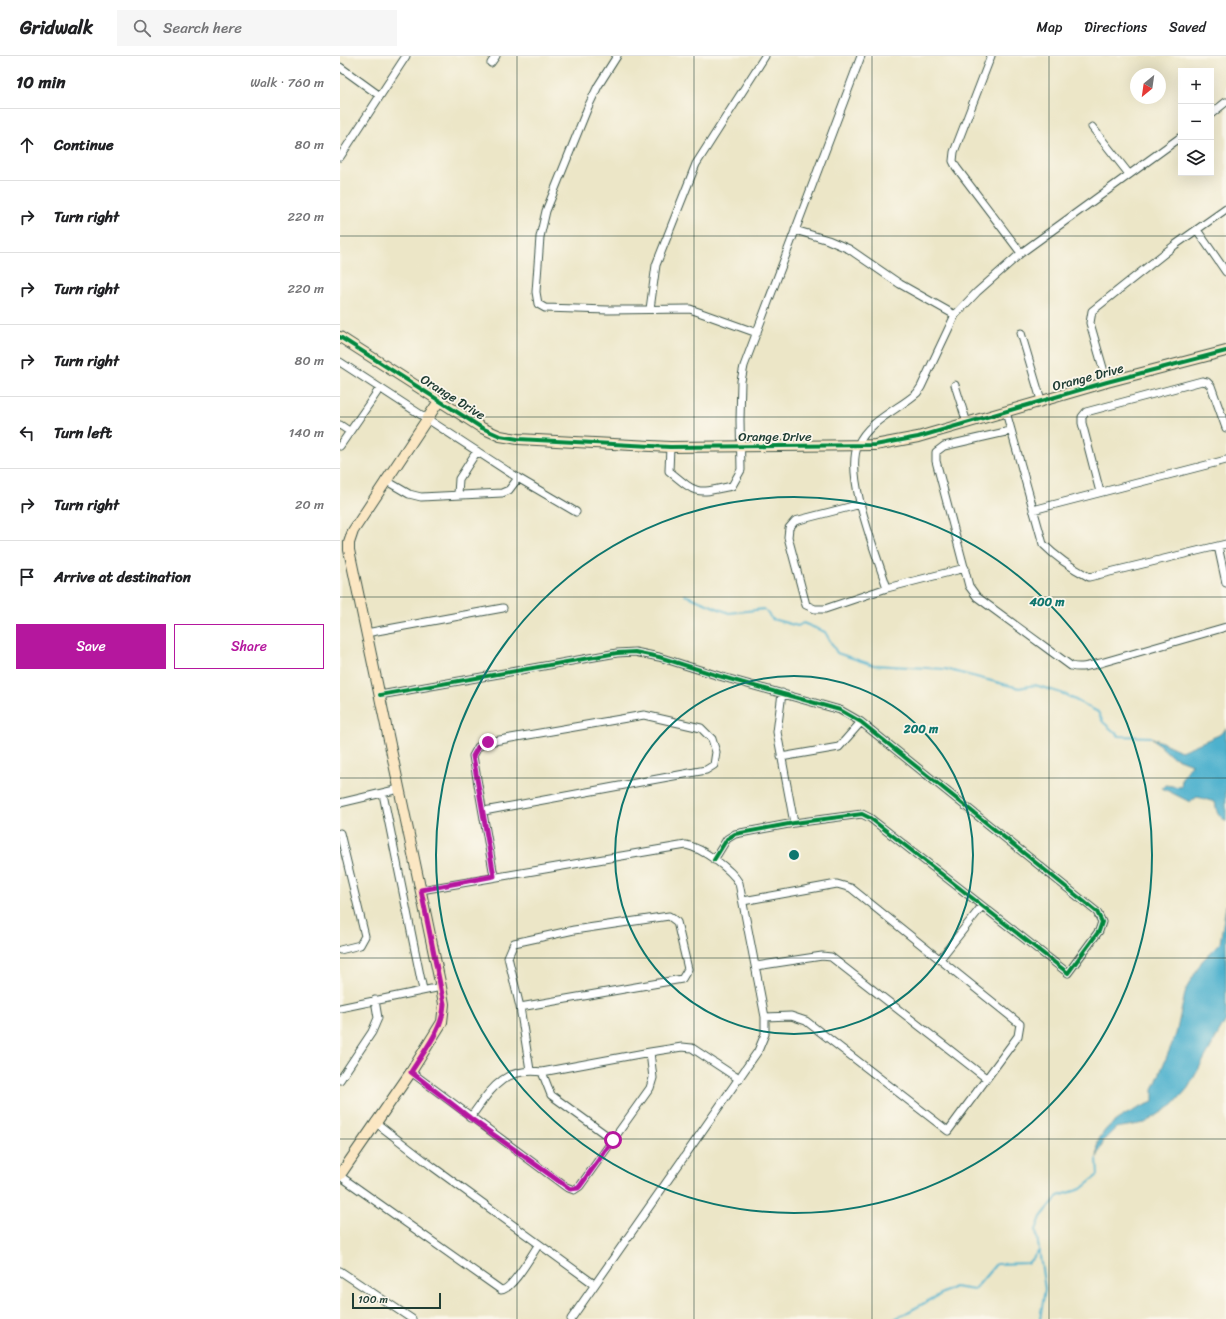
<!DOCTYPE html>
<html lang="en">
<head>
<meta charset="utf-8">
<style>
  :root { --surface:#fff; --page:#f6f6f6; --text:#202124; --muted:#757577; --line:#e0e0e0; --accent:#b5179e }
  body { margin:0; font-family:Sriracha,sans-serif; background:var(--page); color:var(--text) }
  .controls { position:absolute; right:12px; top:12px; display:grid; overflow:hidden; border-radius:0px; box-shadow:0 4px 16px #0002 }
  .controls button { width:36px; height:36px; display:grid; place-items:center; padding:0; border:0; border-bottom:1px solid var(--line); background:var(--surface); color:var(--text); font:20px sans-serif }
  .compass { position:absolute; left:790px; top:12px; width:36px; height:36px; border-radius:50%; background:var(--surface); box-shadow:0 4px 16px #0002; rotate:209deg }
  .scale { position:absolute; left:12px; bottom:10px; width:89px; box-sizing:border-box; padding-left:4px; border:2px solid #1f3d34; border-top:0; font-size:11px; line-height:14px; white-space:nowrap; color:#1f3d34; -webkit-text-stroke:3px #fbf7ec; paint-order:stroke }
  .stop { position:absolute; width:12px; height:12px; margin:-9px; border:3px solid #b5179e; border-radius:50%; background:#fff }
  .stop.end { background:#b5179e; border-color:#fff; box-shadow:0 1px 4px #0008 }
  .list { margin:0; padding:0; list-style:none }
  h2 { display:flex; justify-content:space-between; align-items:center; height:52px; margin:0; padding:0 16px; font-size:17px }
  h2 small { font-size:13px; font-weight:400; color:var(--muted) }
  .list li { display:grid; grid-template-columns:26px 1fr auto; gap:12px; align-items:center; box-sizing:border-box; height:72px; padding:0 16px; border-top:1px solid var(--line) }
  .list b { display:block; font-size:15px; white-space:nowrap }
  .list em { font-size:13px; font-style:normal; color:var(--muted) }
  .actions { display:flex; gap:8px; padding:12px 16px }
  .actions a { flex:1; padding:9px 0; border:1px solid var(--accent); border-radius:0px; text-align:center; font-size:14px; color:var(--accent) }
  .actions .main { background:var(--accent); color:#fff }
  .icon { flex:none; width:22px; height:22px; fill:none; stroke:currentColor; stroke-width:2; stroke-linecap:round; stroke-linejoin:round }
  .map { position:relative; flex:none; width:886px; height:1263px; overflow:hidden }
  header { display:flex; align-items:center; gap:24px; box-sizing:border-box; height:56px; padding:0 20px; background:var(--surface); border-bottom:1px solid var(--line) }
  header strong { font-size:19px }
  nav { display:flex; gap:22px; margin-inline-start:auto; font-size:14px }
  .search { width:280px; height:36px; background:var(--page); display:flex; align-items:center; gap:10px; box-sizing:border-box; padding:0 14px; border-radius:0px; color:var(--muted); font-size:15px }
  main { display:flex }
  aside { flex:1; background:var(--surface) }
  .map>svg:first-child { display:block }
</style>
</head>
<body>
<header>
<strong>Gridwalk</strong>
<div class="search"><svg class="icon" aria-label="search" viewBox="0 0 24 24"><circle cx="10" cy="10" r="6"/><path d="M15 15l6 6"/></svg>Search here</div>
<nav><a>Map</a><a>Directions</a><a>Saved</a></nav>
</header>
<main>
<aside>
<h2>10 min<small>Walk · 760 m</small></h2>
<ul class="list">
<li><svg class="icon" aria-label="ahead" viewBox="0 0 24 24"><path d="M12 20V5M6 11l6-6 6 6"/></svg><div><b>Continue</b></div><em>80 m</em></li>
<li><svg class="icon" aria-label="right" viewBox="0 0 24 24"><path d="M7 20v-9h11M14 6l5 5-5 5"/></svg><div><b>Turn right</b></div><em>220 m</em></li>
<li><svg class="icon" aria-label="right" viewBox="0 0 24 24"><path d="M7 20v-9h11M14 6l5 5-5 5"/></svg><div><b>Turn right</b></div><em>220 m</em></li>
<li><svg class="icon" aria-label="right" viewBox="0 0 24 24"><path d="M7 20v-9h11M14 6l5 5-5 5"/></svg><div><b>Turn right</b></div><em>80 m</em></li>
<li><svg class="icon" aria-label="left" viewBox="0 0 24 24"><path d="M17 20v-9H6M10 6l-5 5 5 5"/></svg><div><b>Turn left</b></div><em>140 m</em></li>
<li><svg class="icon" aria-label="right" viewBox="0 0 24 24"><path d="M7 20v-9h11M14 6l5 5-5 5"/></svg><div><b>Turn right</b></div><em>20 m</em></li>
<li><svg class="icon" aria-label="arrive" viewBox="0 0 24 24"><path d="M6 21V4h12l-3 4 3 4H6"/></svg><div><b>Arrive at destination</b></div></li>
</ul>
<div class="actions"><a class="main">Save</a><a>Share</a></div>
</aside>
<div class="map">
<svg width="886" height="1263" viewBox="0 0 886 1263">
  <rect width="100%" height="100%" fill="#fbf7ec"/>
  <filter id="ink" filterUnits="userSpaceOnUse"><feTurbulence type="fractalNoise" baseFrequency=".025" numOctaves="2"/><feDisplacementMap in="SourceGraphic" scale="8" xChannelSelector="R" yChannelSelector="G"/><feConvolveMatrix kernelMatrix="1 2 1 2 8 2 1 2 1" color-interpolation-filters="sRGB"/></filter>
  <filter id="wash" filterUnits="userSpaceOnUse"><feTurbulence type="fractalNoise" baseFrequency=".012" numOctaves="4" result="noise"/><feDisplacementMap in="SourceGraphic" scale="16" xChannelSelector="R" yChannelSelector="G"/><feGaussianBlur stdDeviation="0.9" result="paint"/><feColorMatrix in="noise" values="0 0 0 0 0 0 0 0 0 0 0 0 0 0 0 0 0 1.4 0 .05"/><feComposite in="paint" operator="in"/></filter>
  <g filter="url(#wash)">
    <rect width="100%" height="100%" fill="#ece6c7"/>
    <path fill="#4eb1cd" stroke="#367780" d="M886,673V766L877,756L875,746L857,741L850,746L822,732L825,729L841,731L842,722L852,708L831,700L811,681L841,695L879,679Z
      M886,849V964L848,1032L833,1049L805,1067L776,1072L764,1084L757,1102C758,1097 757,1091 758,1086C766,1065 794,1054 813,1046V1034L836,978L846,933L862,905L880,887Z"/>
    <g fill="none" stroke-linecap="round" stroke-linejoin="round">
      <path stroke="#4eb1cd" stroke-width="2" d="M345,539L389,557L424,553L432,563L458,570L463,567L485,576L497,597L533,609L605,613L679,632L695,629L724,638L758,656L763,666L779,680L811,681
        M555,1263L614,1231L634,1234L656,1208L688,1207L699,1195
        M700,1263L705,1233L696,1174L701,1161L718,1140L741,1133L758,1119L757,1102"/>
    </g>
  </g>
  <g filter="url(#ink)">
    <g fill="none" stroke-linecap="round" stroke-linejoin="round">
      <defs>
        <path id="street" d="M277,0L258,30L248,51L206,155L200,181L196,236L198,248L205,252L268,254L350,253L417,277
          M651,0L614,96L613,105L616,111L681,197
          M151,7L156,0
          M0,11L40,40
          M871,58L886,46
          M752,71L789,118
          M0,101L66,0
          M455,174L488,184L509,193L560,228L615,259
          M857,174L886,216
          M310,253L316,209L356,108L425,0
          M681,277L701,344
          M0,306L178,422L236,456
          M767,326L750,267L752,255L835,189L886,153
          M615,329L627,367
          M666,356L703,488C717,502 732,512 749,521L886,488
          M0,369L9,375
          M670,375L604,390L596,396V405L629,530L637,541L731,610C742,613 752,609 764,606L886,571
          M0,390L40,332
          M330,391L329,415C358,439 355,438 392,430L401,414L400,364L401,325L404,310L521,0
          M45,424L69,438L81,441L162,437L169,434L178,422
          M760,436L742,367V361L746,356L862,325L867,326L871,330L886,372
          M118,438L119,423L137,395
          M521,448L455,465L449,472L448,481L466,549L475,553H485L547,532L625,512
          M693,454L886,404
          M878,490L886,527
          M547,532C537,499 504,420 518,389C528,365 559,353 577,337L581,331L615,259L637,236L681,197L841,81
          M26,577L163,552
          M442,637L437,676L454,767
          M40,639L277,597L295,596L319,601L379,620L500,654L521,666L757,856L762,866L759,875L728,917L530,762L522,758L454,767L395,778L387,783L374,804
          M441,701L499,691L521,666
          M43,738L83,934
          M0,747L59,733
          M144,755L366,714L374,709L376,696L372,683L361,672L304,659L148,686L138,691L133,700L154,820
          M0,777L25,880L20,889L0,894
          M81,834L346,789C362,792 391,813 399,827L425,961V978L418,995L231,1263
          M403,845L497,828L511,832L680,968L678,980L608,1075L466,965L451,960L425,961
          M600,903L642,850
          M416,910L482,900L491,901L646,1022
          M180,951L342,923L348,913L337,866L329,860L234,874L174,887L168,901L180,951L190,1014
          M0,952L101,931
          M71,1016L226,1131L234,1134L240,1130L310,1032L313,1022L310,996
          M202,1016L211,1039L273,1084
          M0,1024L32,976L38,962L35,944
          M130,1062C151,1034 162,1011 202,1016L310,996L342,991L352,992L399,1023
          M35,1066L93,1111L254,1228
          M0,1120L161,1234C172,1234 192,1198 199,1188
          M0,1215L72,1263"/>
        <path id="secondary" d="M0,281L142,372L160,380L178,383L330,391L535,389L578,381L767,326L886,295
          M0,1119L71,1016L102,966L104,948L101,931L9,494V487L13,475L99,345"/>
      </defs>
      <use href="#street" stroke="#3e564a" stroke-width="9"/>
      <use href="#secondary" stroke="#3e564a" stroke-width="12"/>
      <use href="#street" stroke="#fff" stroke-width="7"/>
      <use href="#secondary" stroke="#fbe7c3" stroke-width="10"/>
      <defs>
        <path id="cycleway" d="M0,281L142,372L160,380L178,383L330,391L535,389L578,381L767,326L886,295
          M40,639L277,597L295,596L319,601L379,620L500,654L521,666L757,856L762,866L759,875L728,917L530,762L522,758L454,767L395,778L387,783L374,804"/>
      </defs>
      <use href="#cycleway" stroke="#fbf7ec" stroke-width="6"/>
      <use href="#cycleway" stroke="#00873e" stroke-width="4"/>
    </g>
  </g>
  <g fill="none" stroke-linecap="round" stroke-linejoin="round" filter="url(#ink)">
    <path stroke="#b5179e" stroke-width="5" d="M148,686L138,691L133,700L154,820L81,834L104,948C103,973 84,995 71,1016L130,1062L230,1133L238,1132L240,1130L273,1084"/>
  </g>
  <path fill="none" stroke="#1f3d34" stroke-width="1" stroke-opacity="0.55" d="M177,0V1263M354,0V1263M532,0V1263M709,0V1263M0,180H886M0,361H886M0,541H886M0,722H886M0,902H886M0,1083H886"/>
  <g fill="none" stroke="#0f766e" stroke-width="2">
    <circle cx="454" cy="799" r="179"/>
    <circle cx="454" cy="799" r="358"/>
  </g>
  <g text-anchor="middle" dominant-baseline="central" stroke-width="3.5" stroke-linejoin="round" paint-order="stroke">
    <g font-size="13" fill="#1f3d34" stroke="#fbf7ec">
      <text transform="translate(748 321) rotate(-15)">Orange Drive</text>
      <text transform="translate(113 341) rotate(32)">Orange Drive</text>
      <text x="435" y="380">Orange Drive</text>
    </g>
  </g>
  <circle cx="454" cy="799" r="6" fill="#0f766e" stroke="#fbf7ec" stroke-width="2"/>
  <g font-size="12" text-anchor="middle" font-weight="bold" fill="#0f766e" stroke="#fbf7ec" stroke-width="3.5" stroke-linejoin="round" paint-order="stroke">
    <text x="707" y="550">400 m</text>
    <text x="581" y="677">200 m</text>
  </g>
</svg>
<div class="controls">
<button>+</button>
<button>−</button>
<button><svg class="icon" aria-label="layers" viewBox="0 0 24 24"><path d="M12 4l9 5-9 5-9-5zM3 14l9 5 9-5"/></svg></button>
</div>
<svg class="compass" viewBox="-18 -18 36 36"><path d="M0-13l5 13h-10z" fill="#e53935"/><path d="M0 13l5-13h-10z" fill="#757577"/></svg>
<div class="scale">100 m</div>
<div class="stop" style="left:273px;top:1084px"></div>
<div class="stop end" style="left:148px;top:686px"></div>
</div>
</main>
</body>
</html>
